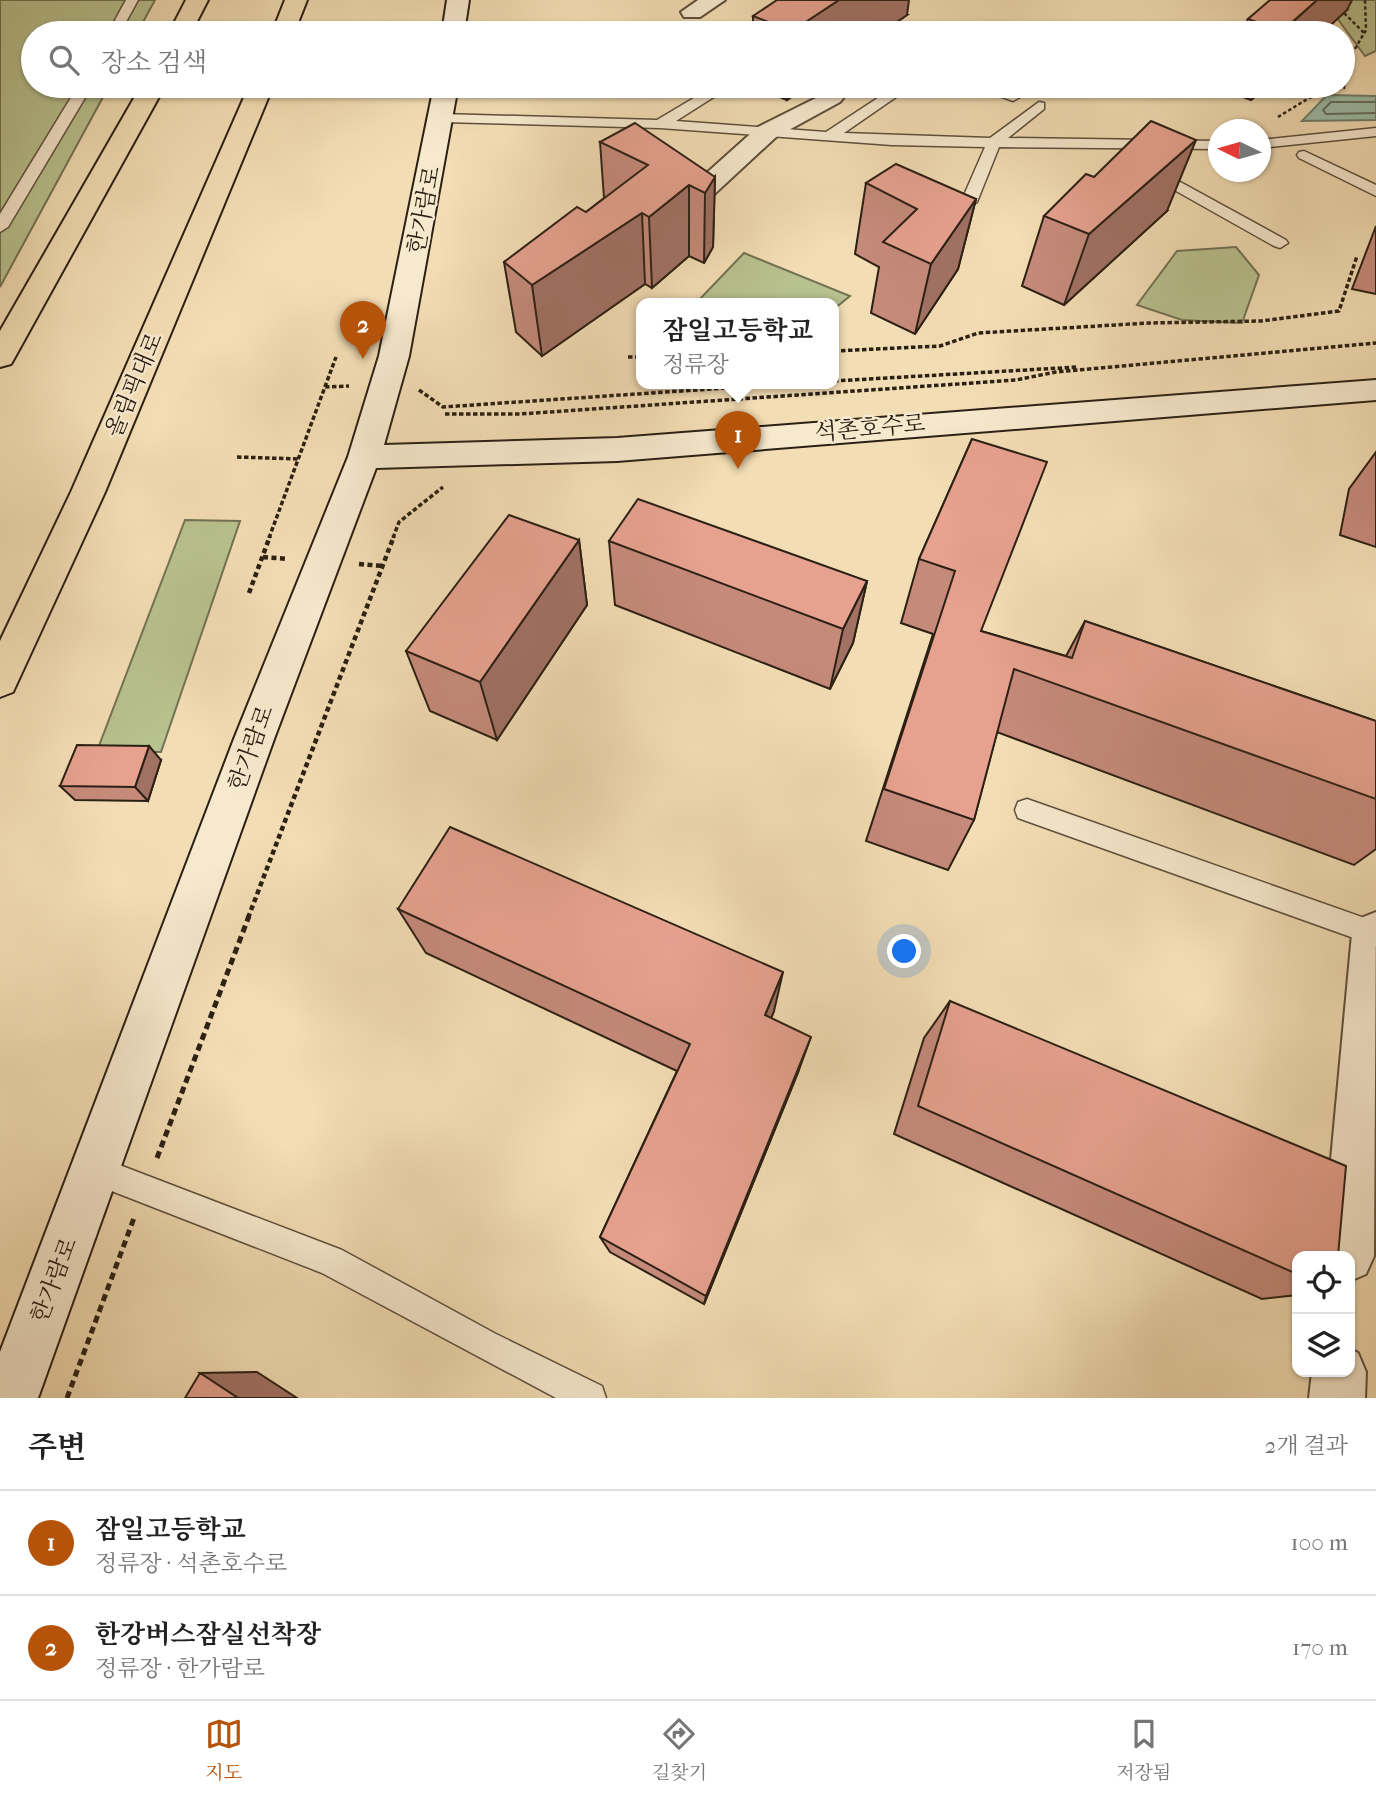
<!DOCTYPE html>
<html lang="ko">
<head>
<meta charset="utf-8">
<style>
  :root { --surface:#fff; --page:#f6f6f6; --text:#222; --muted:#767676; --line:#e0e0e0; --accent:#b45309 }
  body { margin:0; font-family:"IM FELL French Canon","Noto Serif KR",serif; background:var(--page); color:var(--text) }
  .controls { position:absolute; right:21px; bottom:21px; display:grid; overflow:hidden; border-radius:14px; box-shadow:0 2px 5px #0004 }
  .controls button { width:63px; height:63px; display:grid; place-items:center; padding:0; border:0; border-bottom:2px solid var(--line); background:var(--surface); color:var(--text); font:35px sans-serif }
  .compass { position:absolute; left:1208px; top:119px; width:63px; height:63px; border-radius:50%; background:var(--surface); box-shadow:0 2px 5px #0004; rotate:275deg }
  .you { position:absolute; left:905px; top:952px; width:24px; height:24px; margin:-18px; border:5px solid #fff; border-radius:50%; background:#1a73e8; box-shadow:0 0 0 10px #1a73e833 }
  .badge { display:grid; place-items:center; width:46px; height:46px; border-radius:50%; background:var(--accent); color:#fff; font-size:23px; font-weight:700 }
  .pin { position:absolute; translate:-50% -58px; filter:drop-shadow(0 2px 4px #0008) }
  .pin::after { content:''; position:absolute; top:37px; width:24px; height:21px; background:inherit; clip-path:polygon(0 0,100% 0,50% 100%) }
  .popup { position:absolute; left:636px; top:298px; width:203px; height:91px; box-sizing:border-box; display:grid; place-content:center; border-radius:14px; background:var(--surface); filter:drop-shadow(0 2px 5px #0005); font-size:23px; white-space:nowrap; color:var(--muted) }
  .popup b { font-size:26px; color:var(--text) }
  .popup::after { content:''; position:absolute; left:50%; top:100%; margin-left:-14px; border:14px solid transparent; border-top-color:var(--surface) }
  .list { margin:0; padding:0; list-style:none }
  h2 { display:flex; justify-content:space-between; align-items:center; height:91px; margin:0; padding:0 28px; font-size:30px }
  h2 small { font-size:23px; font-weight:400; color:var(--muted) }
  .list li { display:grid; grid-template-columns:46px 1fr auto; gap:21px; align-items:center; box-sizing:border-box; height:105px; padding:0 28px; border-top:2px solid var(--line) }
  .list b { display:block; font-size:26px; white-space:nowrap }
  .list p { margin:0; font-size:23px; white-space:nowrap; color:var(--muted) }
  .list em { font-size:23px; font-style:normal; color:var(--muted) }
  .icon { flex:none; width:38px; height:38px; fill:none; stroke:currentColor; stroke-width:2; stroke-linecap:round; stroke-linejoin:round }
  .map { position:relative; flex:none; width:1376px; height:1398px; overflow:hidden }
  .search { position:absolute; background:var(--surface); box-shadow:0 2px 5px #0004; left:21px; right:21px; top:21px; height:77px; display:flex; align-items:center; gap:18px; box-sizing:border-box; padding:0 24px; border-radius:38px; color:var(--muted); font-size:26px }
  .sheet { height:301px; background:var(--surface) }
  nav { display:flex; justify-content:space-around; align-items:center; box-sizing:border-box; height:98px; border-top:2px solid var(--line); background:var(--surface); font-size:19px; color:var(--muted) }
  nav a { display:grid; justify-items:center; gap:4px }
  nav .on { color:var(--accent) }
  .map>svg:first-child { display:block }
</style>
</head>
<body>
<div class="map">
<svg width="1376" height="1398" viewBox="0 0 1376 1398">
  <rect width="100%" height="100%" fill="#f3ddb4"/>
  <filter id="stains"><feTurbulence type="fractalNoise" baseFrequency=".00286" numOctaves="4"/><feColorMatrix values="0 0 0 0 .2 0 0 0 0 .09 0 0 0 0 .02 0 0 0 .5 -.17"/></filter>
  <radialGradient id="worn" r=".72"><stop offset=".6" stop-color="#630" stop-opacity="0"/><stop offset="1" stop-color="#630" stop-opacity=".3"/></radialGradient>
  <path fill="#b8c28f" stroke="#727152" stroke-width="2" d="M0,0H155L137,33H33V86H109L0,287Z
    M1290,0H1376V51L1365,56L1334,14Z
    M1236,247L1259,275L1242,323L1182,320L1137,305L1177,251Z
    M744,253L850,296L834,309V303H696Z
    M185,520L240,521L161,752L97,751Z"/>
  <path fill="#9cbda8" stroke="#6f7e6d" stroke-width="2" d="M1327,95L1376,96V120L1302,121Z"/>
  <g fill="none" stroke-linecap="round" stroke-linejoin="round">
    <path stroke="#646e5e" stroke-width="2" d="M1376,102H1331L1323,110L1326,114L1376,113"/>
    <defs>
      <path id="lane" d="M126,0H138L120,33H108Z
        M78,86H92L8,227L0,232V214Z
        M714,86H731L676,121L826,132L896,86H912L844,133L990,138L1039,102L1044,103V109L1008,138L1218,141V149L999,147L977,202L969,207L961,202L985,147L892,145L660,128L442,122L435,118L442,114L657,120Z
        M973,86H993L1020,97L1013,101Z
        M1376,128V136L1260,148V140Z
        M1304,151L1376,185V196L1299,158L1297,155L1299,152Z
        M1151,166L1286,240L1288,243L1280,248L1274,246L1146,174L1143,171Z
        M1027,799L1376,922V946L1018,818L1015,810L1018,802Z
        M96,1156L342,1250L496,1334L602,1386L606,1398H556L322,1273L86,1181L81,1171L86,1161Z"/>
      <path id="street" d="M698,0H725L700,17H684L681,12Z
        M832,90L840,92L844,97L840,102L776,137L709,199L700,201L691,199L687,193L691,187L758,127Z
        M1376,912L1374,1256L1366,1274L1350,1281V1256H1322L1352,934L1358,919Z
        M1350,1349L1358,1353L1366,1372L1365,1398H1309L1312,1372H1350Z"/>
      <path id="secondary" d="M447,0H469L464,33H442Z
        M434,86H458L409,356L384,445L617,438L1376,380V400L617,461L376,468L274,739L38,1398H0V1352L234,739L348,457L379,356Z"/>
      <path id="highway" d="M186,0H208L191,33H169Z
        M285,0H307L294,33H272Z
        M141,86H165L15,357L11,364L0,367V331Z
        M249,86H273L105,492L13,692L0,697V641L71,492Z"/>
    </defs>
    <use href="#lane" stroke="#5d4f3c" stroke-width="3"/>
    <use href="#street" stroke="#5d4f3c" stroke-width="4"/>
    <use href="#secondary" stroke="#2b2014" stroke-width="4"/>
    <use href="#highway" stroke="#2b2014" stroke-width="4"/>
    <path stroke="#2b2014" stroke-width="2.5" stroke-dasharray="3.5 2.5" stroke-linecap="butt" d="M1340,9L1364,33
      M1278,117L1309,98L1344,88L1349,59L1366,30L1365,0"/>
    <path stroke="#2b2014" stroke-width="3.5" stroke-dasharray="4.5 2.5" stroke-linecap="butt" d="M834,351L940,346L978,333L1149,323L1261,321L1339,311L1357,256
      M628,357H642
      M834,381L1078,367
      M325,387L349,386
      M419,390L443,407L800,383
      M445,414H520L1016,380L1056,372L1376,343
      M237,457L299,459
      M269,538L336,357
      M393,538L399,522L443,487"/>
    <path stroke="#2b2014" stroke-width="4.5" stroke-dasharray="5 3.5" stroke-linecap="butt" d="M263,557L288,559
      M359,564L383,566
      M249,593L270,536
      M248,918L394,536"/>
    <path stroke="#2b2014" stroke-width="5" stroke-dasharray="7 4.5" stroke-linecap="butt" d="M157,1158L249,916
      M67,1398L134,1218"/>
    <use href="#lane" fill="#f7e9ce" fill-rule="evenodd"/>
    <use href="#street" fill="#f7e9ce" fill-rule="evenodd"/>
    <use href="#secondary" fill="#f7e9ce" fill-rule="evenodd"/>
    <use href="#highway" fill="#f3ddb4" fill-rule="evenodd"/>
  </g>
  <path fill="#c68a7b" stroke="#2b2014" stroke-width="2" d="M1347,10L1322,33H1242L1248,19Z
    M907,15L881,33H753V16Z
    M752,86H807L787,100Z
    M1220,86H1267L1251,100L1219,88Z
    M600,142L715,177L713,247L704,263L689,256L652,288L645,284L542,356L516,332L504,262L586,212L604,198Z
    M866,183L976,199L958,269L915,334L871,313L879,267L855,254Z
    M1167,211L1064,305L1022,286L1044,216Z
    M1376,226V294L1352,289Z
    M972,439L981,631L1066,656L1085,621L1376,721V849L1354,865L997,732L974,820L948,870L866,841L933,634L901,623L919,559Z
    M1376,452V547L1340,535L1349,489Z
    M579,540L587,605L497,740L430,711L406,651Z
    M609,541L867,581L853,643L830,689L615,605Z
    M161,760L148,801L75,800L60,786Z
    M398,909L774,1011L771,1018L799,1070L704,1304L610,1252L600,1237L677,1071L426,953Z
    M950,1001L1297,1256V1295L1262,1299L894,1134L924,1038Z"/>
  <path fill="#a17164" stroke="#2b2014" stroke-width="2" d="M839,0H909L907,15L881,33H792V31Z
    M1317,0H1352L1347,10L1322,33H1281Z
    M788,86H807L787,100Z
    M1258,86H1267L1251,100Z
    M1196,140L1167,211L1064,305L1089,234Z
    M715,177L713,247L704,263L705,193Z
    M689,185V256L652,288L649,217Z
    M976,199L958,269L915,334L931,264Z
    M642,213L645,284L542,356L532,285Z
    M579,540L587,605L497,740L480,682Z
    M867,581L853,643L830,689L843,629Z
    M149,746L161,760L148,801L135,787Z
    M783,972L774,1011L758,1051L765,1015Z
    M811,1037L799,1070L704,1304L706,1296Z
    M257,1372L297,1398H238L200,1373Z"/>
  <path fill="#e6a18f" stroke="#2b2014" stroke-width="2" d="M777,0H839L792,31L753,16Z
    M1270,0H1317L1282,31L1248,19Z
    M1151,121L1196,140L1089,234L1044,216L1086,174L1094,177Z
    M635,123L715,177L705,193L689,185L649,217L642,213L532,285L504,262L577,207L586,212L648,165L600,142Z
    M896,164L976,199L931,264L883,242L917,209L866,183Z
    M972,439L1047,462L981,631L1072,658L1085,621L1376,721V799L1014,669L974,820L884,789L955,571L919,559Z
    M638,499L867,581L843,629L609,541Z
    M509,515L579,540L480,682L406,651Z
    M77,745L149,746L135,787L60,786Z
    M450,827L783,972L765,1015L811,1037L706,1296L600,1237L690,1044L398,909Z
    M950,1001L1346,1166L1338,1256H1297V1274L918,1106Z
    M200,1373L238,1398H185Z"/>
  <g text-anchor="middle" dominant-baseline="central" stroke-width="5" stroke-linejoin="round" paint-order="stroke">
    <g font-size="23" fill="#2b2014" stroke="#f7e9ce">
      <text transform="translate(424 210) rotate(-79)">한가람로</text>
      <text transform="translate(134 385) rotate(-67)">올림픽대로</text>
      <text transform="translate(870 428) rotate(-5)">석촌호수로</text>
      <text transform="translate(251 748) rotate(-70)">한가람로</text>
      <text transform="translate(54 1280) rotate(-69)">한가람로</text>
    </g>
  </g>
  <rect width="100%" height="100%" filter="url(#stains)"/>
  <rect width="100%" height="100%" fill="url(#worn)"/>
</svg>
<div class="controls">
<button><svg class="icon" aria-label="locate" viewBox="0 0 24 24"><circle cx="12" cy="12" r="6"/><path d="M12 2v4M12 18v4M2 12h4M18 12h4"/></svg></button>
<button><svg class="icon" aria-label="layers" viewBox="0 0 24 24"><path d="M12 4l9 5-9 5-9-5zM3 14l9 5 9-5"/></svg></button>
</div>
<svg class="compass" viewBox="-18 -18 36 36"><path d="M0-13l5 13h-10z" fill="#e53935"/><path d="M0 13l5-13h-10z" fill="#767676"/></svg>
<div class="you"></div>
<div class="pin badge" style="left:738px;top:469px">1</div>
<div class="popup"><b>잠일고등학교</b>정류장</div>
<div class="pin badge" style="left:363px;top:359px">2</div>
<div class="search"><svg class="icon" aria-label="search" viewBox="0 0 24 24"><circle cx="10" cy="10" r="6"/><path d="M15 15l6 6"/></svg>장소 검색</div>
</div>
<section class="sheet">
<h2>주변<small>2개 결과</small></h2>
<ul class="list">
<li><span class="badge">1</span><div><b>잠일고등학교</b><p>정류장 · 석촌호수로</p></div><em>100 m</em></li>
<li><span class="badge">2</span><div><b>한강버스잠실선착장</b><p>정류장 · 한가람로</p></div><em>170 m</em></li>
</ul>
</section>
<nav>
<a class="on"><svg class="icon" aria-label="map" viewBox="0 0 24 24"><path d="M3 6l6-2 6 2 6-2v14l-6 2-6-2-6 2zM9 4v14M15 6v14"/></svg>지도</a>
<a><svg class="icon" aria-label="directions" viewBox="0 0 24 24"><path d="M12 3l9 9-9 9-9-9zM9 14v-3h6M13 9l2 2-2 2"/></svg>길찾기</a>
<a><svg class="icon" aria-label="saved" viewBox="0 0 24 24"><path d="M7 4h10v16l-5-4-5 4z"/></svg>저장됨</a>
</nav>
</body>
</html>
